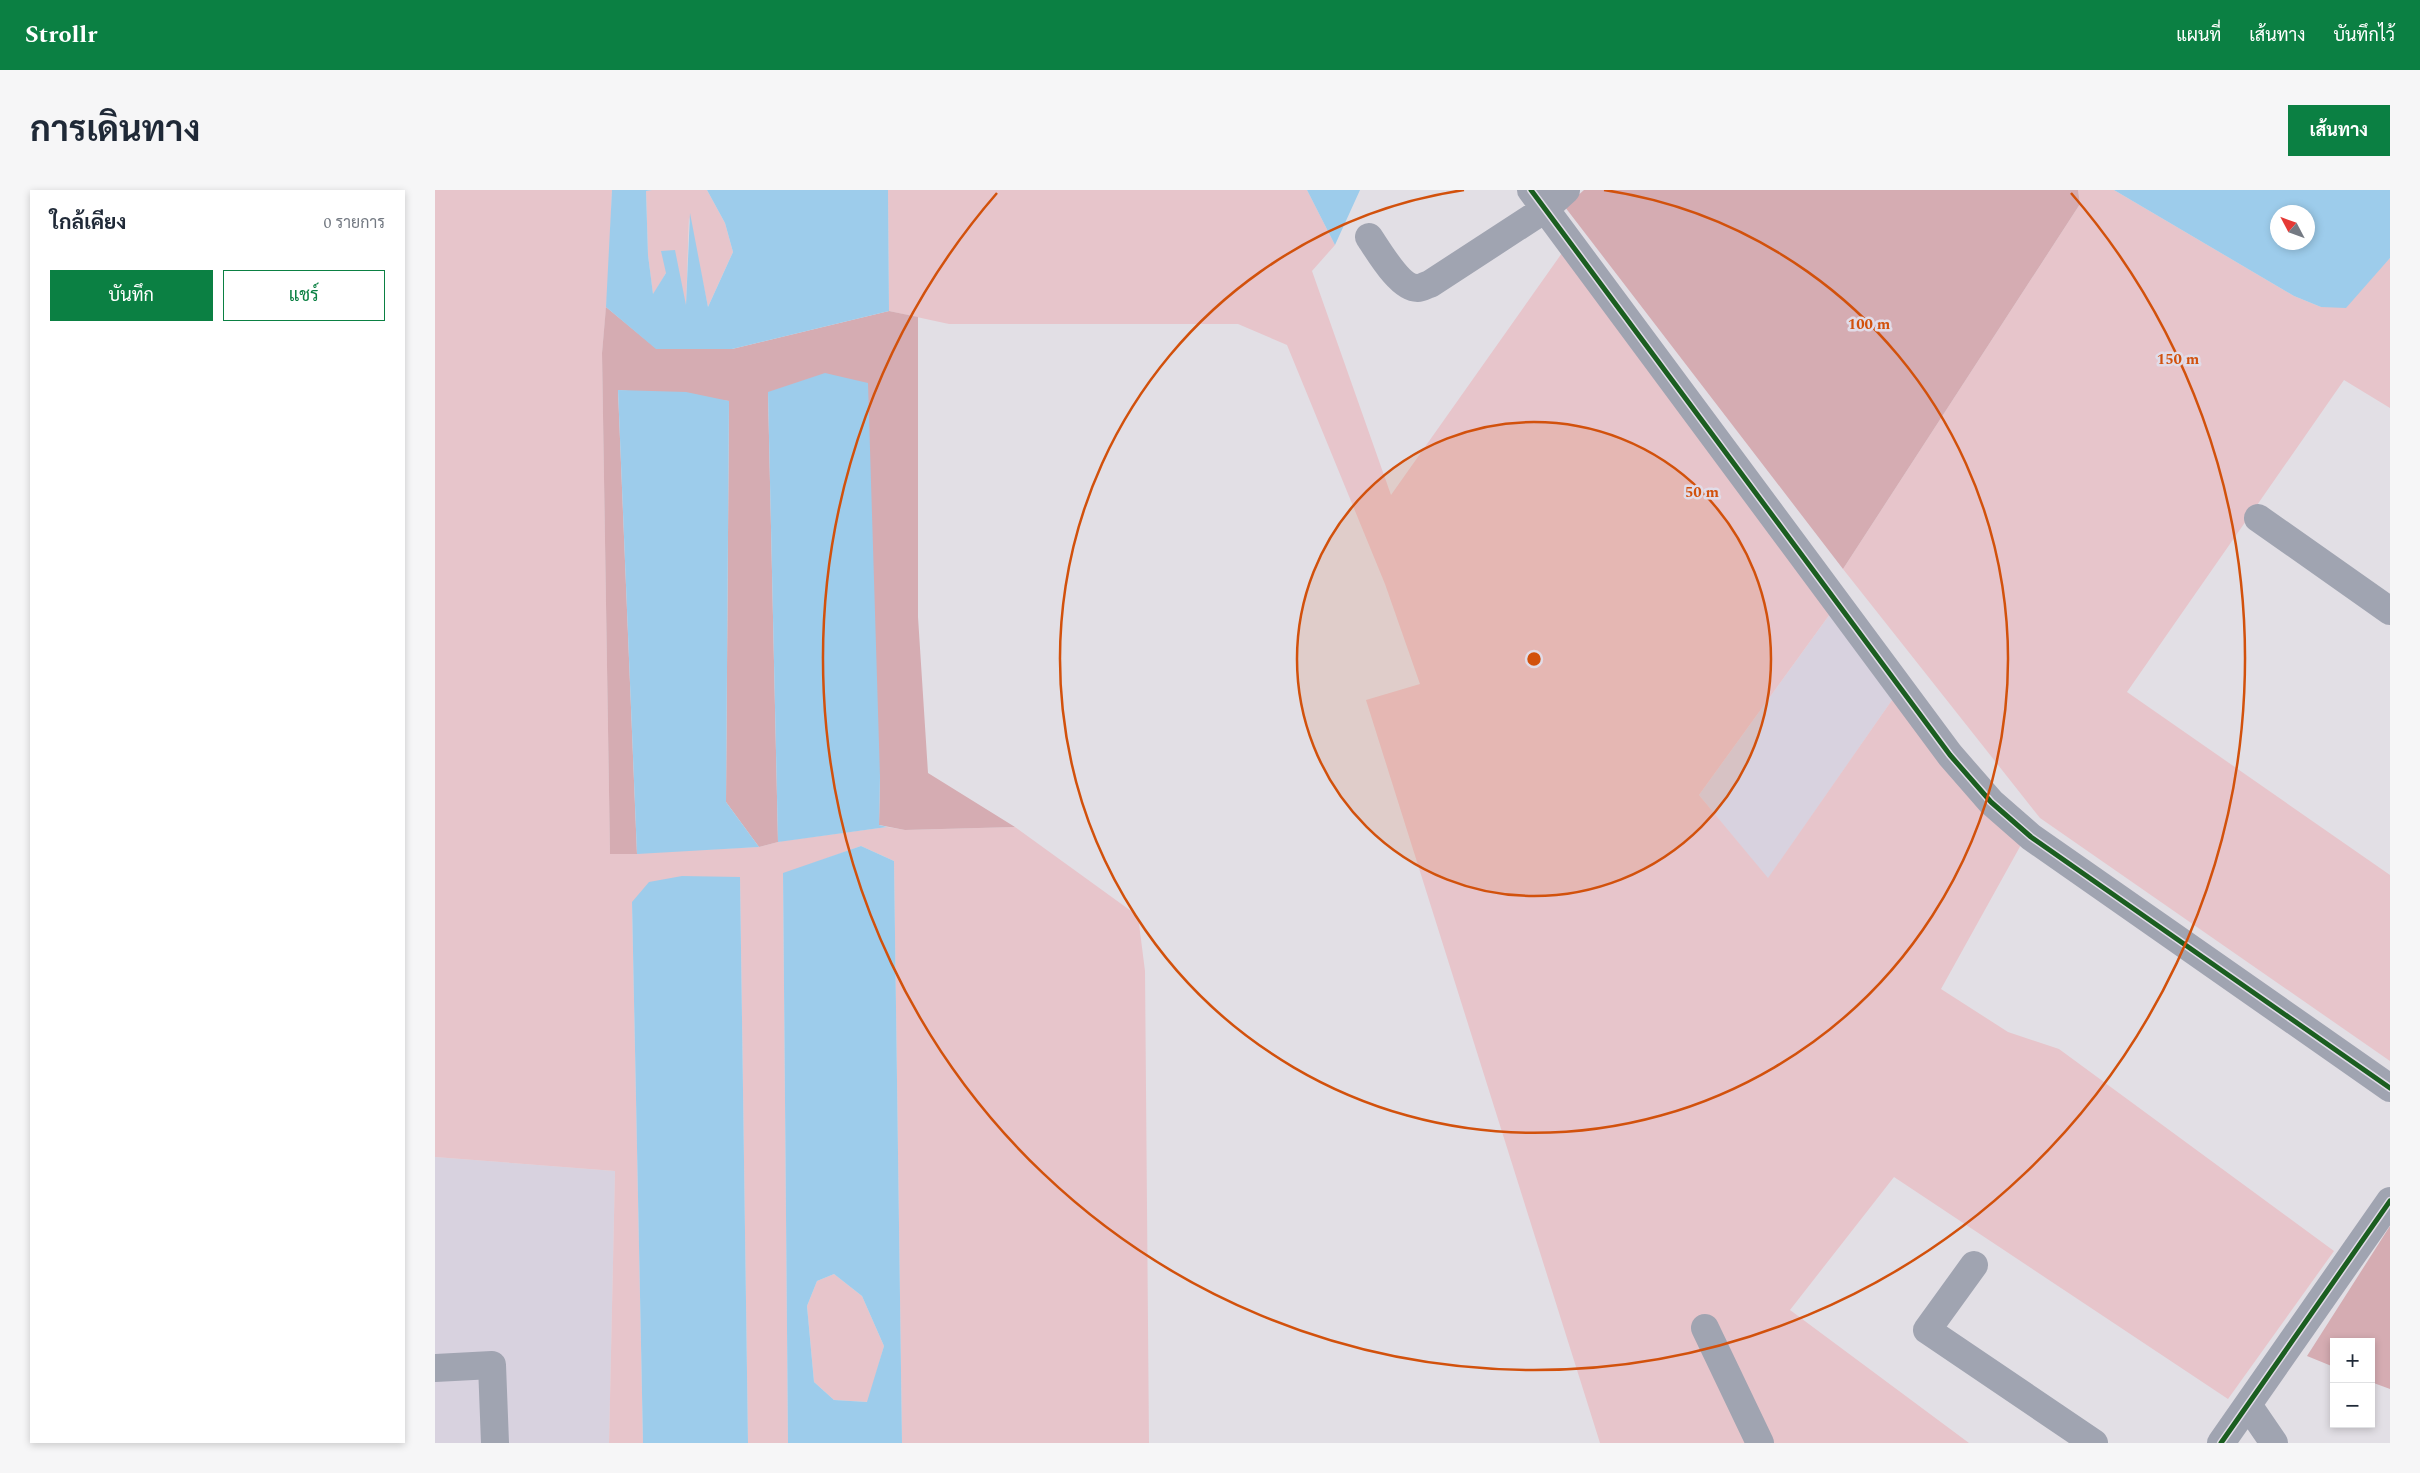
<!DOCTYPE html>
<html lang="th">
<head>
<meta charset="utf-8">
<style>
  :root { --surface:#fff; --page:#f6f6f7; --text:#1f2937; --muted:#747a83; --line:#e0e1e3; --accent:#0b8043 }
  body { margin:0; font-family:Spectral,Sarabun,serif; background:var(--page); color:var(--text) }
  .controls { position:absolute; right:15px; bottom:15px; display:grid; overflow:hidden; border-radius:0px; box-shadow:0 2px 8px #0003 }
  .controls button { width:45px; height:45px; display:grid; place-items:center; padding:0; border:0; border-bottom:1px solid var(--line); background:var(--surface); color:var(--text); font:25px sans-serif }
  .compass { position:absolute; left:1835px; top:15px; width:45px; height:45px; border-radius:50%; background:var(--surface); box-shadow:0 2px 8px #0003; rotate:311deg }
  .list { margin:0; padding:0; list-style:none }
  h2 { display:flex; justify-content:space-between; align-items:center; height:65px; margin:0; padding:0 20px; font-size:21px }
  h2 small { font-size:16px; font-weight:400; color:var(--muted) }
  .actions { display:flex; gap:10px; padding:15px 20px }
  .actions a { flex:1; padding:11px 0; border:1px solid var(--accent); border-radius:0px; text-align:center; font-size:18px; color:var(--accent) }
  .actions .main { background:var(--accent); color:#fff }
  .map { position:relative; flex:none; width:1955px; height:1253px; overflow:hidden; border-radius:0px }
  header { display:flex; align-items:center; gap:30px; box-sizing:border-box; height:70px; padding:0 25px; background:var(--accent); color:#fff }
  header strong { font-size:24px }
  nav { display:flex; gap:28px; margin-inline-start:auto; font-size:18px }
  .intro { display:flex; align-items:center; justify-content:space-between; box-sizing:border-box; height:120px; padding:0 30px }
  h1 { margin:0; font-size:35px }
  .button { padding:12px 22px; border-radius:0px; background:var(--accent); color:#fff; font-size:18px; font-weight:700 }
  main { display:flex; gap:30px; padding:0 30px }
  aside { flex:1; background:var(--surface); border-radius:0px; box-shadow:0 2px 8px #0003 }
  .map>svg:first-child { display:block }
</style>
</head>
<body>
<header>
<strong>Strollr</strong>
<nav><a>แผนที่</a><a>เส้นทาง</a><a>บันทึกไว้</a></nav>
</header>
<div class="intro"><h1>การเดินทาง</h1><a class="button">เส้นทาง</a></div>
<main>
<aside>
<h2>ใกล้เคียง<small>0 รายการ</small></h2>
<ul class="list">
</ul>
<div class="actions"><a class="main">บันทึก</a><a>แชร์</a></div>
</aside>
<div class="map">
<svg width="1955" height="1253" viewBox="0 0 1955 1253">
  <rect width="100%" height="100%" fill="#e2dfe5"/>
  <path fill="#d8d2df" d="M1395,424L1457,510L1333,689L1264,605Z
    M0,967L180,981L174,1253H0Z"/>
  <path fill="#e7c5cb" d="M0,0H177L174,86L167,163L175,664L324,657L347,651L452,637L471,640L580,637L703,726L710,781L714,1253H467L459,671L426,656L348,684L353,1253H313L305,687L197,712L208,1253H174L180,981L0,967Z
    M217,0H272L290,33L298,62L273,117L254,27L251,118L231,83L218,105L213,65L211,1Z
    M453,0H872L900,55L877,81L956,305L1127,63L1395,424L1264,605L1333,688L1457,510L1587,653L1506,799L1573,842L1624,859L1899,1061L1793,1209L1459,987L1355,1120L1534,1253H1165L931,510L985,494L950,394L852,155L803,134H514L454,121Z
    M1643,0H1679L1859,106L1886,117L1938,86L1955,68V218L1909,190L1692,502L1955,685V871L1605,628L1408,379L1645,14Z
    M399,1084L427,1106L449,1156L433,1212L399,1210L379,1192L372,1116L382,1091Z"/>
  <path fill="#d5acb2" d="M1149,0H1643L1645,14L1408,379L1130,17Z
    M171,117L222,159H297L454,121L483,127V427L493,583L580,637L470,640L444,635L445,587L333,202L343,652L324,657L291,612L294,211L183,200L202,664H175L167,163Z
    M1955,1036V1199L1936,1192V1152H1899V1177L1872,1166Z"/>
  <path fill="#9dcceb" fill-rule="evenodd" d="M177,0H217L211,1L213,65L218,104L231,83L226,61L240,60L251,115L255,23L273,117L298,62L290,33L272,0H453L454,121L297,159H221L171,117Z
    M872,0H925L900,55Z
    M1679,0H1955V68L1911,118L1886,117L1859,106ZM1842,22H1872V52H1842Z
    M390,183L433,193L445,587L444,635L452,637L343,652L333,202Z
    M183,200L251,202L294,211L291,612L324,657L202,664Z
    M426,656L459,671L467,1253H353L348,683ZM399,1084L427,1106L449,1156L432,1212L399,1210L379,1192L372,1116L382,1091Z
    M247,686L305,687L313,1253H208L197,712L214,692Z"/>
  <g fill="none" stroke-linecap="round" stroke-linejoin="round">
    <path stroke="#a0a4b1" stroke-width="28" d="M1096,0L1515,565L1556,612L1596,647L1955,898
      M934,47C943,60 965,99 983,98C987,98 991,95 995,94L1110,19L1131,0
      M1823,328L1955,421
      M1539,1075L1492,1140L1659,1253
      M1270,1138L1325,1253
      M0,1178L57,1175L60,1253
      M1813,1215L1839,1253
      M1786,1253L1955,1011"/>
    <defs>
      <path id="cycleway" d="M1096,0L1515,565L1556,612L1596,647L1955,898
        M1786,1253L1955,1011"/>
    </defs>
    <use href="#cycleway" stroke="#e1dce8" stroke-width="8"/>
    <use href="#cycleway" stroke="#1b5e20" stroke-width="5"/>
  </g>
  <circle cx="1099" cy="469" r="237" fill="#d2510c" fill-opacity=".12"/>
  <g fill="none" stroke="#d2510c" stroke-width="2.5">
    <circle cx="1099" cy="469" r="237"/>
    <path d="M1169 0A474 474 0 1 1 1029 0"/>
    <path d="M1636 3A711 711 0 1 1 562 3"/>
  </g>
  <circle cx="1099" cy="469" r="8" fill="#d2510c" stroke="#e1dce8" stroke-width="2.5"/>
  <g font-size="15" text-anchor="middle" font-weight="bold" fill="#d2510c" stroke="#e1dce8" stroke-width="5" stroke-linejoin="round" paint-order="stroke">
    <text x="1434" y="139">100 m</text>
    <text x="1743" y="174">150 m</text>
    <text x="1267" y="307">50 m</text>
  </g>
</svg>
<div class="controls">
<button>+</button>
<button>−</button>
</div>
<svg class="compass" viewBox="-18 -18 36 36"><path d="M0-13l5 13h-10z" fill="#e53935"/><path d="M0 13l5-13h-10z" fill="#747a83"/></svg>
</div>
</main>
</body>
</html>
